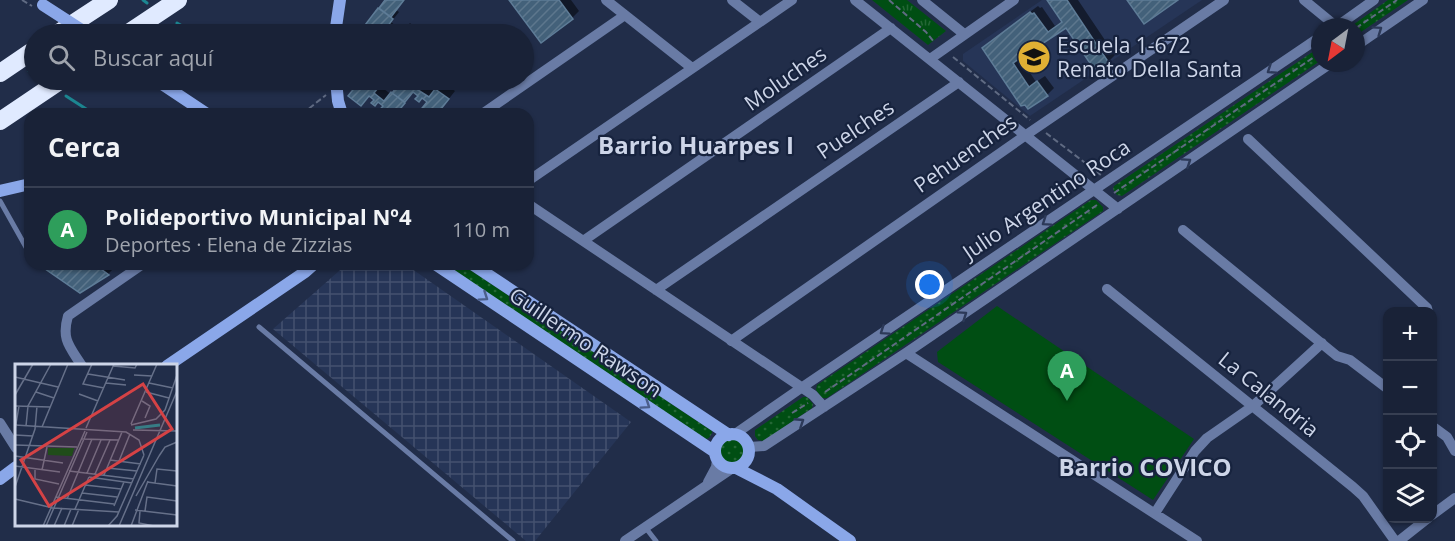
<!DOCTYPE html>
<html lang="es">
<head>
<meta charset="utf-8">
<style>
  :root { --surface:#192237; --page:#262f42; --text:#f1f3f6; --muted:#9fa4ad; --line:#373f52; --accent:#db2777 }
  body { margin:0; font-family:"Open Sans",sans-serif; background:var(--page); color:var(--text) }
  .controls { position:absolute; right:18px; bottom:18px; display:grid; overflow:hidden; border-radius:12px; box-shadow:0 2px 4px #0004 }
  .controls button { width:54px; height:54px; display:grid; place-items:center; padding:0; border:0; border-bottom:2px solid var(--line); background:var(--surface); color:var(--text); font:30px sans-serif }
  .compass { position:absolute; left:1311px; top:18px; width:54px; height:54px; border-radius:50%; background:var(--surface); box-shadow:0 2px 4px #0004; rotate:212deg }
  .you { position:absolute; left:930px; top:285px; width:21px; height:21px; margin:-15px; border:4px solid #fff; border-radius:50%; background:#1a73e8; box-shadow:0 0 0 9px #1a73e833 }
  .badge { display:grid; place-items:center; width:39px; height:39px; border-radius:50%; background:var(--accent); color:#fff; font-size:20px; font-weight:700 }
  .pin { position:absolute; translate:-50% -50px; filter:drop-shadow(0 2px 3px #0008) }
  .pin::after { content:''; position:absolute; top:32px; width:21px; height:18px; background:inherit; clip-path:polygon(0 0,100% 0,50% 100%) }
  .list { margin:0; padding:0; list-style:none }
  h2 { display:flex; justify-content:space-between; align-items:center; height:78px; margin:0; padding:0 24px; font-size:26px }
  h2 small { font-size:20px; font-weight:400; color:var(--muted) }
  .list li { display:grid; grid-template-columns:39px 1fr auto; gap:18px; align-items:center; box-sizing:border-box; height:84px; padding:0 24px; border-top:2px solid var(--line) }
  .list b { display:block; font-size:22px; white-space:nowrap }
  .list p { margin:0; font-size:20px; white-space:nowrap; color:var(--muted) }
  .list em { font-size:20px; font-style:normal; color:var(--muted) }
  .icon { flex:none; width:33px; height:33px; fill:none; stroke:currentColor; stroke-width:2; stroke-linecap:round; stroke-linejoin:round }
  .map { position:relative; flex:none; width:1455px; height:541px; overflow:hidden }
  .search { position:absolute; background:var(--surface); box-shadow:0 2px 4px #0004; left:24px; top:24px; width:510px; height:66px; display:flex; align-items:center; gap:15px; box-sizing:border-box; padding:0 21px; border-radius:33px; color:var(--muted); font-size:22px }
  .panel { position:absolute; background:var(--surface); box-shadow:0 2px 4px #0004; left:24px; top:108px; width:510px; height:162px; border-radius:18px }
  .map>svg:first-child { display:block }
</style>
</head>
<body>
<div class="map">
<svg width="1455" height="541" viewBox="0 0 1455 541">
  <defs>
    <pattern id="industrial-grid" width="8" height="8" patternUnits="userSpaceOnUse" patternTransform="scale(1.5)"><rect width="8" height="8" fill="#263557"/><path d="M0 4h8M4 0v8" fill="none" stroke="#44516f"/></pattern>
    <pattern id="grass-dots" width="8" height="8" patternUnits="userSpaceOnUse" patternTransform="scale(1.5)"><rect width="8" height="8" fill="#004e13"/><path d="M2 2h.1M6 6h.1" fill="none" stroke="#246735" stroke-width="1.8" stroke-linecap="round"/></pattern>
    <pattern id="park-tufts" width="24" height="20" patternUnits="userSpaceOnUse" patternTransform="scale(1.5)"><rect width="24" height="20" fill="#004e13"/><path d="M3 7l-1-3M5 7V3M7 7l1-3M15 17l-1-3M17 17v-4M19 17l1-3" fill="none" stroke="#246735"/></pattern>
    <pattern id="building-hatch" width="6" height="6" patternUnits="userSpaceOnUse" patternTransform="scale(1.5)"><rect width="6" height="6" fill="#43617a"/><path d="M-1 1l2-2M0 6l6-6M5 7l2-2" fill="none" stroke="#5d778d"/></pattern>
  </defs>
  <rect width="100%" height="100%" fill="#212d49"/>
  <path fill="#263557" d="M1042,0H1202L1030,116L963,61V54Z"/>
  <path fill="url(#industrial-grid)" d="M347,264H405L631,422L535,541H526L273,329Z"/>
  <path fill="url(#grass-dots)" d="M1388,0H1408L1358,34H1356V27H1350Z
    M1320,47V61L1122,196L1117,195L1113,189L1114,186Z
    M1091,200H1096L1103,207V211L827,398H822L816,390L817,385Z
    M444,264H461L712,431V433L709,438L706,439Z
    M803,397H807L813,404L812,408L764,441L758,440L755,436V430Z
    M719 452a13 13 0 1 1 26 0a13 13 0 1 1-26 0Z"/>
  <path fill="url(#park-tufts)" d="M872,0H907L946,31L928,45Z"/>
  <path fill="#004e13" d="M997,306L1194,439L1153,500L938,362L937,352Z"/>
  <path fill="#0007" d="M386,0H404L396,10L399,12L391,22L402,31L410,23L421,32L419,34H384L380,31L378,34H364L361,32Z
    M511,0H571L579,11L572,18Z
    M1049,0H1078L1115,55L1108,62L1096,70L1066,26L1020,57L1036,82L1045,76L1054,88L1047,95L1029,107L984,48L990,41L1038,6L1040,8L1042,7L1055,26L1063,21Z
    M363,80H385L380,86L392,95L404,80H426L424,82L436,91L443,83L455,91L437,114H422L429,102L414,91L396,114H378L385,105L378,100L370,95L350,96Z
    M41,264H116L117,265L108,274L81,291Z"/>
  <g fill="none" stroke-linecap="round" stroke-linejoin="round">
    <path stroke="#1c8691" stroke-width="3" d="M143,0L147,3
      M177,23L191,31L203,34
      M29,71L34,74
      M66,96L94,114"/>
  </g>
  <path fill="url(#building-hatch)" stroke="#5e7c97" stroke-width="1.5" d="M385,0H404L391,17L379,8Z
    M509,0H559L573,19L541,43Z
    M1047,0H1067L1109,63L1096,72L1066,28L1013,63L1029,87L1037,81L1048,96L1028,109L1025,105L1021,106L982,48L1030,12L1032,14L1034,13L1048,32L1062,22Z
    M1127,0H1178L1144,24Z
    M378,8L393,19L385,30L391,34H382L379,33L378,34H361L359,33Z
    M361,80H378L382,83L374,93L384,101L391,92L405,103L396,114H376L383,106L378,102L375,106L371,103L374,100L369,96L361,106L348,96Z
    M402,80H426L418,90L429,97L435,89L449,99L437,114H420L418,113L427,102L422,98L419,102L415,99L418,96L413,92L405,102L392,93Z
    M38,264H94L109,275L80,293Z"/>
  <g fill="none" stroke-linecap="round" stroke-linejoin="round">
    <path stroke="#606b83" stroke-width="2" stroke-dasharray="6 3" stroke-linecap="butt" d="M22,0L32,6
      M889,0L926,32L934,42
      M1356,28L1397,0
      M953,57L1030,120
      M302,114L326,95
      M1046,133L1101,175
      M1114,193L1320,53
      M290,270L291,264
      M825,392L1097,205
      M792,413L808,403"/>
    <path stroke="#697ba5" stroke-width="5" d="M0,201L27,249
      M259,327L513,541
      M645,527L656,541"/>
    <path stroke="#697ba5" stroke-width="10" d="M606,0L692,68
      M732,0L760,22
      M855,0L1118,209
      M922,0L964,34
      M1304,0L1337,27
      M1336,27L1374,0
      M1356,46L1423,0
      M930,59L1014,0
      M482,114L625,15
      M1248,139L1427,308L1428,312
      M528,181L792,0
      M528,204L813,395L824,407
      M1183,230L1337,356L1350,360L1388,389
      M583,241L891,28
      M1107,289L1353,487L1363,496L1395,541
      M656,290L959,82
      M731,341L1026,135L1224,0
      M906,353L1197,541
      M82,366C70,347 61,340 68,316L143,264
      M0,423L16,448
      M1432,426L1447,437L1455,451
      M735,434L801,388L1320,37
      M749,447L764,446L906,353L1331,63
      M708,482L716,467L717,459
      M1155,513L1195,451L1207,438L1253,406L1322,343
      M1432,515L1455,498
      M625,541L731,469
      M1399,541L1428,518"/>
    <path stroke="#8aa7e9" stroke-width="12" d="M335,34L340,0
      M156,80L207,114
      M336,80L338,101L342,114
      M0,191L30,184
      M435,264L715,452
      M472,264L729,435
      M167,366L305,272L314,264
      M715 451a17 17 0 1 1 34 0a17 17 0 1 1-34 0Z
      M736,468L777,489L850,541
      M0,479L16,467"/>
    <path stroke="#e0eaff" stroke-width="18" d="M57,34L109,0
      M127,34L178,0
      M0,73L34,50
      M0,121L61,80"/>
    <path stroke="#8aa7e9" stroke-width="12" d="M43,5L88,34"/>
  </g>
  <defs><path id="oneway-chevron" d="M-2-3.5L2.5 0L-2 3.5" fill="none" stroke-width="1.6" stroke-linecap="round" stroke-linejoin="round" transform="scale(1.5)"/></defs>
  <g stroke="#2c3958">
    <use href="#oneway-chevron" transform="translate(1378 30) rotate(-35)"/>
    <use href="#oneway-chevron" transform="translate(1271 70) rotate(146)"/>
    <use href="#oneway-chevron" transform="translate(1187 162) rotate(-34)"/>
    <use href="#oneway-chevron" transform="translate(1046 222) rotate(146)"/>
    <use href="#oneway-chevron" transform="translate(963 315) rotate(-34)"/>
    <use href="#oneway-chevron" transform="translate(884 331) rotate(146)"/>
    <use href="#oneway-chevron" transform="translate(800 422) rotate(-33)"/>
  </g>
  <g stroke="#4b5e8b">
    <use href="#oneway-chevron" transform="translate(484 297) rotate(34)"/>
    <use href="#oneway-chevron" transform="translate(646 405) rotate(34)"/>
  </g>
  <defs>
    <symbol id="school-disc" viewBox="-11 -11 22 22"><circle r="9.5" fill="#e0b034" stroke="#17233e"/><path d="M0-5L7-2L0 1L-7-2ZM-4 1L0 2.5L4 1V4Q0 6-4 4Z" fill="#111"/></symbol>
  </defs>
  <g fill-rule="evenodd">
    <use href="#school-disc" x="1015" y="38" width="38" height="38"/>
  </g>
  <g text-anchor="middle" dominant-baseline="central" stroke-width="4.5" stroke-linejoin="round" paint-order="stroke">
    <g font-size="21" fill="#cdd5e8" stroke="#17233e" text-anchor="start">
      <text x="1057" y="45">Escuela 1-672<tspan x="1057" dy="24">Renato Della Santa</tspan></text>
    </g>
    <g font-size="21" fill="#cdd5e8" stroke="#17233e">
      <text transform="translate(785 78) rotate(-35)">Moluches</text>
      <text transform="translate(855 129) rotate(-34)">Puelches</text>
      <text transform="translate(965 153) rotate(-35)">Pehuenches</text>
      <text transform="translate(1046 199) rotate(-34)">Julio Argentino Roca</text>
      <text transform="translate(586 342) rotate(34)">Guillermo Rawson</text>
      <text transform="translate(1269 394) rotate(39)">La Calandria</text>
    </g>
    <g font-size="24" font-weight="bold" fill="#cdd5e8" stroke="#17233e">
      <text x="696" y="144">Barrio Huarpes I</text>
      <text x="1145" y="466">Barrio COVICO</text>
    </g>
  </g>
  <g transform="translate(15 364)">
    <rect width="162" height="162" fill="#212d49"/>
    <path d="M33,84H59V85L57,92L33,91Z" fill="#004e13"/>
    <path fill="none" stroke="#1c8691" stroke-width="3" d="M120,64L145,61"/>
    <path fill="none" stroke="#667089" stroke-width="1.5" d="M77,0L68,20L89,24M98,2L120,4L122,0M73,10L110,16M119,11L137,12M0,13L43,23M91,19L111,21M134,19L158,24M21,28L39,34M131,28L154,34M64,30L83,37M0,31L18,0M127,37L135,42L130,54M0,42L35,43M150,46L162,11M116,60L142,0M0,61L111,68L124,76L129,91M116,61L141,55L150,46M11,62L13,42L36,0M27,63L53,0M71,64L99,0M0,66L4,42M118,66L162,67M0,71L18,72M67,75L104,76M0,81L62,83M0,92L48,99M144,92L150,83L162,78M95,96L126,100M104,97L115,70M0,102L45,108M92,104L122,107M20,106V115L44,120M27,106L32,83M54,107L119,115M72,109L86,76M80,110L95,76M89,111L107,68M74,113L117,119M132,118L162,122M140,119L142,105L162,107M70,121L106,125M0,123L20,65L22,42M67,129L102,133M121,132L144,92M41,133L99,140M0,135L38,144L104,148M52,135L77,75M99,142L109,118M60,145L74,113M120,146L162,151M125,147L124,159L139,162M130,147L132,133L162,137M28,162L70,67M31,162L72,68M39,162L47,144M49,162L56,145M57,162L64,145M93,162L102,152L129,91M104,162L162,27M116,162L133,117"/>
    <path fill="#d54245" fill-opacity="0.15" stroke="#d54245" stroke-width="3" d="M128,20L157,65L34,142L6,96Z"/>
    <rect width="162" height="162" fill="none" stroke="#cdd5e8" stroke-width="3"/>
  </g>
</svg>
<div class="controls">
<button>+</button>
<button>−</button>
<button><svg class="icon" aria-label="locate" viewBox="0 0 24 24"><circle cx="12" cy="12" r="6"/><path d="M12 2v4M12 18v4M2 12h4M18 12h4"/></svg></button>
<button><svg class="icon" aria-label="layers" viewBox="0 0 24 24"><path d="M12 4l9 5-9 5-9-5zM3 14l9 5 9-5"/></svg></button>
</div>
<svg class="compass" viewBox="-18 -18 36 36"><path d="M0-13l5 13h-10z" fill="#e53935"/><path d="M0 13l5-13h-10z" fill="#9fa4ad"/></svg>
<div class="you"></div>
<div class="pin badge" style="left:1067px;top:401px;background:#2e9e5b">A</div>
<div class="search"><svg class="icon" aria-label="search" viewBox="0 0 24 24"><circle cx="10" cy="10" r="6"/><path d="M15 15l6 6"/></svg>Buscar aquí</div>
<section class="panel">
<h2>Cerca<small></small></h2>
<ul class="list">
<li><span class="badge" style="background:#2e9e5b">A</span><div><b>Polideportivo Municipal Nº4</b><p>Deportes · Elena de Zizzias</p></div><em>110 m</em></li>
</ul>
</section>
</div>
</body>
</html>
